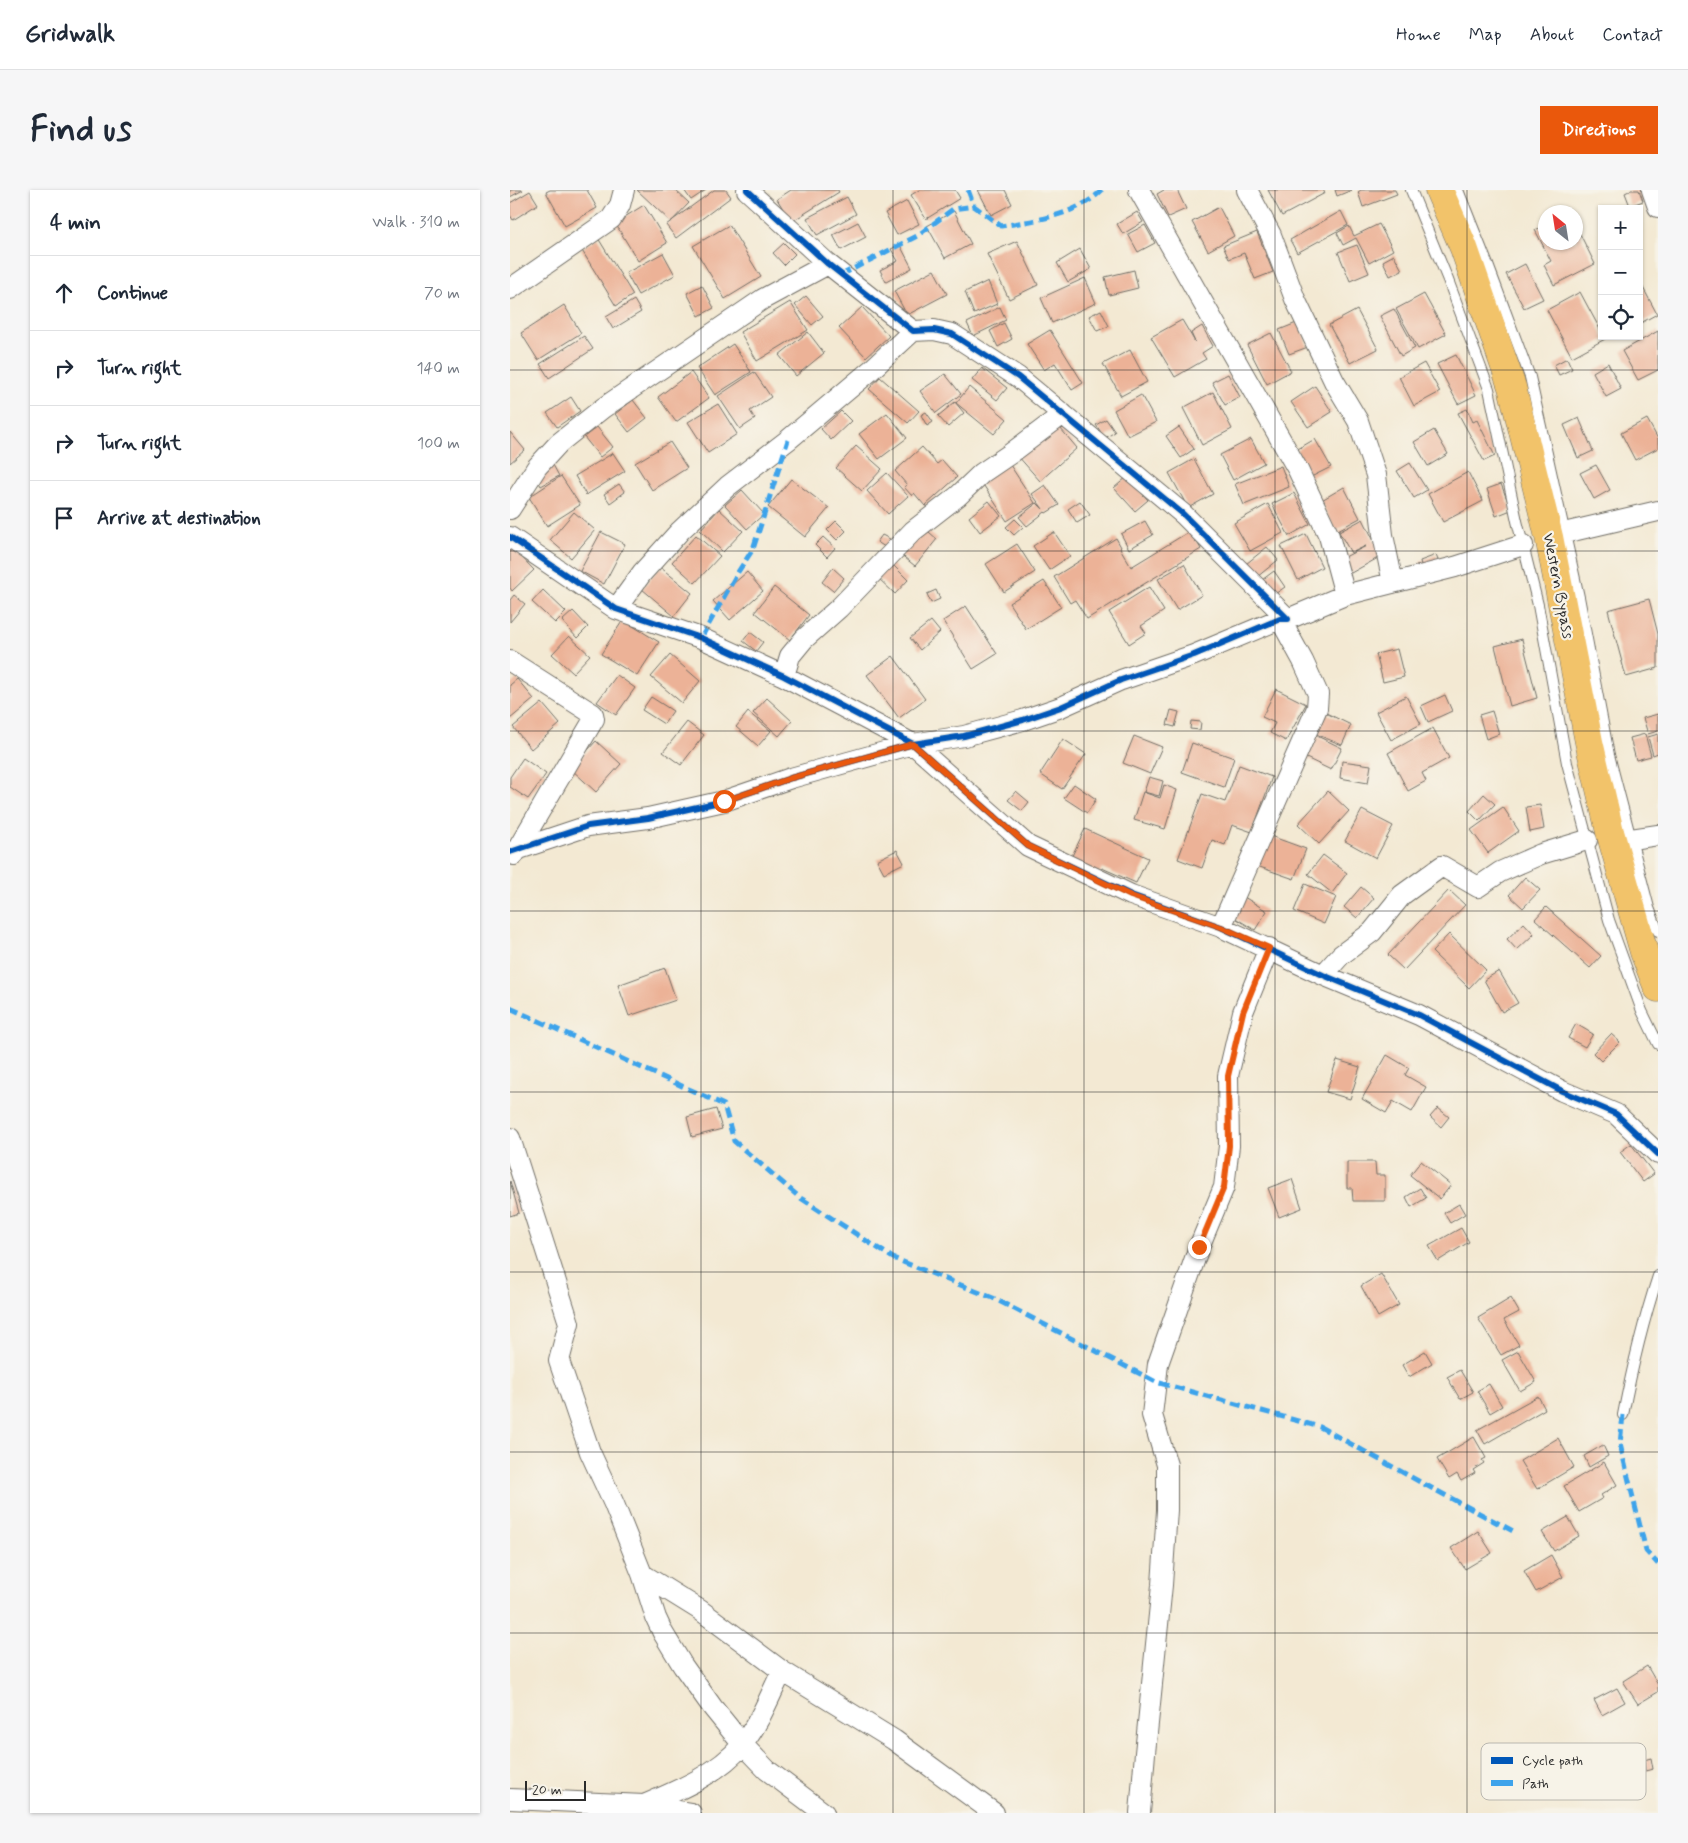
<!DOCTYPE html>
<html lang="en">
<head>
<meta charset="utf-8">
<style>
  :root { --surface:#fff; --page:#f6f6f7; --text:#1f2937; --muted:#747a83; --line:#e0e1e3; --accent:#ea580c }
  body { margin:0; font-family:Mynerve,sans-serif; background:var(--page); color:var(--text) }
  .controls { position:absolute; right:15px; top:15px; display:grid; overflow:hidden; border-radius:0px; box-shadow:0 1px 4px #0004 }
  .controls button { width:45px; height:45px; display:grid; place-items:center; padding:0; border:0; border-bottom:1px solid var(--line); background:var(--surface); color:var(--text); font:25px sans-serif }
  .compass { position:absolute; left:1028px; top:15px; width:45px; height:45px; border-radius:50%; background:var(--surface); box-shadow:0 1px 4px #0004; rotate:330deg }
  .scale { position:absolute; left:15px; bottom:12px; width:61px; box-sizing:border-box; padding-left:5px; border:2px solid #2b2b2b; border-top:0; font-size:14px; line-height:18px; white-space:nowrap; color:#2b2b2b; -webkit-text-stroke:4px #f7f3e8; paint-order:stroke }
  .stop { position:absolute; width:15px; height:15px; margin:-11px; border:4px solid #ea580c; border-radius:50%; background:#fff }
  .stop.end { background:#ea580c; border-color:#fff; box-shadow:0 1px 5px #0008 }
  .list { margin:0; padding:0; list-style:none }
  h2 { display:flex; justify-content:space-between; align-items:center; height:65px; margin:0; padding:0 20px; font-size:21px }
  h2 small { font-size:16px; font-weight:400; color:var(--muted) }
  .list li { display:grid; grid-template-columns:32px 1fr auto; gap:15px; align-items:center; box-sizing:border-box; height:75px; padding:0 20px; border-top:1px solid var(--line) }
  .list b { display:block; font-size:19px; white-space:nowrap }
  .list em { font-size:16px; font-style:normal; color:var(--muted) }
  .icon { flex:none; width:28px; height:28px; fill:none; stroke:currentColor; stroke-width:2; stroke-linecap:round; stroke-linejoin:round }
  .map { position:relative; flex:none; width:1148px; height:1623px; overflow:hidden; border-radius:0px }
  header { display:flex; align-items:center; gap:30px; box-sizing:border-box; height:70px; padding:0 25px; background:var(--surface); border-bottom:1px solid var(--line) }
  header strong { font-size:24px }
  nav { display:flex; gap:28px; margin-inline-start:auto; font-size:18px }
  .intro { display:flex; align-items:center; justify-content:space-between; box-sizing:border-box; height:120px; padding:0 30px }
  h1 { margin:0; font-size:35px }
  .button { padding:12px 22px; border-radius:0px; background:var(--accent); color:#fff; font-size:18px; font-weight:700 }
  main { display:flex; gap:30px; padding:0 30px }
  aside { flex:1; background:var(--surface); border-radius:0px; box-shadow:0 1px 4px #0004 }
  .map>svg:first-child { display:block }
</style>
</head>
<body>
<header>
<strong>Gridwalk</strong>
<nav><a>Home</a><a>Map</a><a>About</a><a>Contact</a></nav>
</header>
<div class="intro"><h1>Find us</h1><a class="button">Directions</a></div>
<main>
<aside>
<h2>4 min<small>Walk · 310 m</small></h2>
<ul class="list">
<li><svg class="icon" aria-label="ahead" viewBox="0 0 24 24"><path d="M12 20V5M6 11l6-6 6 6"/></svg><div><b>Continue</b></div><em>70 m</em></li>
<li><svg class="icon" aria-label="right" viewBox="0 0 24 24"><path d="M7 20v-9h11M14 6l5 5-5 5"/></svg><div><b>Turn right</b></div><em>140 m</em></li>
<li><svg class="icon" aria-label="right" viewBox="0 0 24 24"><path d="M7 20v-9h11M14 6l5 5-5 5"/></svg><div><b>Turn right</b></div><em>100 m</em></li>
<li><svg class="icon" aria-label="arrive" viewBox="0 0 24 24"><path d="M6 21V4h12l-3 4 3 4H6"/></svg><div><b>Arrive at destination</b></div></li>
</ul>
</aside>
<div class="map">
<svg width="1148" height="1623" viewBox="0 0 1148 1623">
  <rect width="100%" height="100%" fill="#f7f3e8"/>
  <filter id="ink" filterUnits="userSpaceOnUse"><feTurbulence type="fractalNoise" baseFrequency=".02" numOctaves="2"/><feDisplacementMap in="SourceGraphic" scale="10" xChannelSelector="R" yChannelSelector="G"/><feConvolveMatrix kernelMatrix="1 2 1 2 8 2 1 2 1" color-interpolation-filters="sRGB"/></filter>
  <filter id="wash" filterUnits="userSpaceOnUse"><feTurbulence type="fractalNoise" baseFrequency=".0096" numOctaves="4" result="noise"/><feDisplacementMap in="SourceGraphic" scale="20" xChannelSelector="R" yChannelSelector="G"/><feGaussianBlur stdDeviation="1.12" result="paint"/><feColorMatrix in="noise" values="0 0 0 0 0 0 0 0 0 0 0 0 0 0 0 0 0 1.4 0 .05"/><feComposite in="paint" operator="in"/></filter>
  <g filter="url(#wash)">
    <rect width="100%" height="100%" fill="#f3e9d3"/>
    <g id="blocks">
      <path fill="#ecb297" d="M0,0H13L0,7Z
        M40,0H77L87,18L55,36L36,2Z
        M127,0H165L179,13L161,32Z
        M174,0H196L181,10Z
        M204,0H216L221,7L166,48L156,35Z
        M281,0H328L329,2L281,32L267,9Z
        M409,0H445L450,8L416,29L401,5Z
        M468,0H495L502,14L481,25Z
        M654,0H667L676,19L658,27L647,4Z
        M758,0H813L815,3L772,26Z
        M825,0H842L827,6Z
        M851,0H885L887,4L853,17L848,2Z
        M1121,0H1129L1133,11L1120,16L1115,3Z
        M20,1L28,14L3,30L0,25V13Z
        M337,7L346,24L307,45L297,28Z
        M397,11L409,34L387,45L375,23Z
        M134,15L157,53L128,71L105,33Z
        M709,17L724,46L698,61L682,32Z
        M444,21L461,54L435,68L417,36Z
        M831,21L838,35L787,63L780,50Z
        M627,22L633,32L613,44L607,34Z
        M348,32L356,47L331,60L323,45Z
        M869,34L883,60L859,73L846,48L833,55L827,43L839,36L844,46Z
        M219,35L251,87L215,109L183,56Z
        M635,35L645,53L628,62L618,44Z
        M1036,35V52H1066V36L1085,74L1044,95L1034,75L1041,71L1025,40Z
        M747,42L763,82L745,89L734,63L719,69L713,56Z
        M88,48L123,105L106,116L71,59Z
        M507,51L528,95L499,109L477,64Z
        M274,53L285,64L274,75L263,63Z
        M390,55L402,78L376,92L370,80L388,71L381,59Z
        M847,55L859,83L840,91L828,62Z
        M570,59L581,79L558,92L547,73Z
        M153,63L165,85L128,105L116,83Z
        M884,65L892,80L880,86L873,71Z
        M1015,74L1033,109L1014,118L996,84Z
        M424,80L437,104L397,125L384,101Z
        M624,80L628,98L599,105L595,87Z
        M575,88L586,113L542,133L531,108Z
        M1129,90L1147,124L1129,134Z
        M478,91L487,114L464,124L455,102Z
        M192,95L204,118L189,126L177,103Z
        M1070,102L1092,143V146L1095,149L1062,167L1037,120Z
        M914,104L936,144L908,159L886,119Z
        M296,106L313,126L302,135L285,115Z
        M124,110L131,122L103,139L96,127Z
        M280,112L298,140L247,171L230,142Z
        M54,115L71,143L28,170L11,143Z
        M352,117L379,146L356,167L329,138Z
        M490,117L496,130L463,146L457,133Z
        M884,119L905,158L891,166L870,126Z
        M591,120L599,136L587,141L579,126Z
        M847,120L868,159L840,173L819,135Z
        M672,130L685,152L681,143L692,136L703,156L692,163L696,169L665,187L641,147Z
        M789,132L798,157L779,164L769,140Z
        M494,133L502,149L488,157L480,141Z
        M540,140L573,193L562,200L545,173L534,180L517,154Z
        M1148,141V180L1128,190L1112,161Z
        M298,142L314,163L286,186L269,165Z
        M761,143L781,181L757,194L737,155Z
        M74,146L83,159L39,188L30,174Z
        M223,154L241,182L205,205L187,178Z
        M620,160L637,192L611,206L593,174Z
        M946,165L966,205L948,214L927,174Z
        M1057,168L1062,179L1049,185L1044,175Z
        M914,173L930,202L904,216L889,187Z
        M1098,173L1111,199L1096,207L1083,182Z
        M472,178L497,198L487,210L462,190Z
        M181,182L199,208L166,232L148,207Z
        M244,182L261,207L240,221L245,229L230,239L208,206Z
        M435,184L451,204L426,223L410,201Z
        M718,184L730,207L715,215L702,192Z
        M370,187L409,221L398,233L359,199Z
        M805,196L822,222L798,237L781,212Z
        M459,197L497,229L484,244L446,213Z
        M703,202L722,239L692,255L673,218Z
        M631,205L646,232L618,246L604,220Z
        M61,207L70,221L47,237L37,223Z
        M123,210L137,228L119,242L105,224Z
        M445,212L454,223L438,237L428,226Z
        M208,214L227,244L198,263L178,232Z
        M957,219L963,232L967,230L985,266L974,271L948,223Z
        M331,221L341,231L321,250L311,239Z
        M416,222L423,232L417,236L411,225Z
        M377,223L397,248L369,269L349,244Z
        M1069,228L1083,261L1068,268L1054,235Z
        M596,229L605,242L595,248L586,235Z
        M1137,229L1148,249V258L1125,270L1111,243Z
        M545,232L567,258L530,291L507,265Z
        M87,237L103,257L90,267L74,247Z
        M669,237L684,259L671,268L656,246Z
        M924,240L938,264L918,276L904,252Z
        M0,242L15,260L0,273Z
        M741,249L754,273L723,290L710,265Z
        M805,249L821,277L801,287L786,260Z
        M160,252L177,278L142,300L125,273Z
        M346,256L372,279L352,301L326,278Z
        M412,257L427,274L432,270L447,287L415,316L404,303L402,306L394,297L397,295L385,281Z
        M103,263L115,281L76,305L65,286Z
        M684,269L703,304L678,318L659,283Z
        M498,272L525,313L497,331L470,290Z
        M42,273L49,286L31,296L24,283Z
        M900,273L917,300L904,308L887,281Z
        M1086,275L1100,300L1084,309L1070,283Z
        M771,276L779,297L734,315L725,294Z
        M958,282L973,311L933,332L918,304Z
        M377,283L398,306L378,324L357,301Z
        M51,286L70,315L37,336L19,307Z
        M617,287L638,310L625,321L604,298Z
        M281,289L319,318L295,347L258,317Z
        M109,294L115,302L100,313L94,304Z
        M991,294L1001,320L986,326L977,299Z
        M535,295L549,315L536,323L535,322L517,336L509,327L527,313L533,319L522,304Z
        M834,297L850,328L826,341L810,311Z
        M232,300L254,324L237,339L215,315Z
        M784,303L800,334L779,346L762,314Z
        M479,311L491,326L470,342L459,327Z
        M570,311L580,325L567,333L558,319Z
        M758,314L773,343L740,361L724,333Z
        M209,319L233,341L213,362L190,340Z
        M64,322L85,340L61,368L40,350Z
        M505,329L513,337L504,345L496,337Z
        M853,329L864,351L875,364L841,383L833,368L856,356L841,363L829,342Z
        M326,331L336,341L327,350L317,340Z
        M635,331L643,345L619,359L611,344Z
        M412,336L427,349L405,376L389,363Z
        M680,341L691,359L577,429L565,410L560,413L544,387L606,348L611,357L610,358L621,377Z
        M91,342L115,354L94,394L70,381Z
        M544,342L560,366L539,380L523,356Z
        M796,344L812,377L788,390L771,356Z
        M186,345L210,366L185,393L162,372Z
        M372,345L380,349L375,357L367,352Z
        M313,347L325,358L317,367L305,355Z
        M507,354L525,382L494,402L476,374Z
        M1,356L24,380L2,401L0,398V357Z
        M757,357L768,370L747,387L736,374Z
        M926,365L929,373L912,379L910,371Z
        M381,373L398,390L385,404L367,387Z
        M674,374L692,405L667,420L648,389Z
        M150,377L182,403L164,426L132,399Z
        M323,378L334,388L323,401L312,392Z
        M764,381L775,397L762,406L752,390Z
        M237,382L253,401L220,430L203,411Z
        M534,391L551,417L516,439L499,413Z
        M264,397L299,425L280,450L245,422Z
        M639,397L654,421L631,436L636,443L619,454L599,422Z
        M33,400L56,422L45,433L22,412Z
        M426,400L430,409L421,413L417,404Z
        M4,405L15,414L0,432V410Z
        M1139,409L1148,444V478L1116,487L1098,420Z
        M456,416L487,464L463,479L433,431Z
        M63,421L78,437L67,448L52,431Z
        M113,430L149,452L127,486L91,464Z
        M421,431L430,442L410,460L400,448Z
        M240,442L253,452L246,461L233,451Z
        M59,446L80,465L63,483L42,464Z
        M1012,449L1027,508L1000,516L985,456Z
        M887,459L894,487L873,492L866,464Z
        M160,465L190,491L172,513L141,487Z
        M383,466L415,509L389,528L357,485Z
        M107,485L125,498L106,525L87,512Z
        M7,489L24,509L0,529V495Z
        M766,499L796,514L776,551L760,543L765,533L752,527Z
        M935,505L942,521L918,532L911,516Z
        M896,506L911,534L881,550L866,522Z
        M141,507L163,521L154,534L132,520Z
        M257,508L282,531L269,546L243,523Z
        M32,513L50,534L21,559L3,537Z
        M661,520L669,522L665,537L657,535Z
        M982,521L989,544L976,549L969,525Z
        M238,522L261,541L248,556L226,537Z
        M816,523L841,535L832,555L806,544Z
        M1148,524V541L1138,544L1133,528Z
        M681,531L691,532L690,540L680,539Z
        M177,532L194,545L171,575L153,562Z
        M923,538L939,568L912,583L916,591L898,601L878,563Z
        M803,544L832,558L821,580L792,566Z
        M1135,544L1141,566L1126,570L1120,548Z
        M1148,544V563L1143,565L1138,547Z
        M624,546L652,557L640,584L613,573Z
        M553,549L576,564L552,599L530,584Z
        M86,551L111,574L86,602L61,579Z
        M682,553L724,568L714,597L672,582Z
        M13,568L36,584L18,609L0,597V587Z
        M832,571L861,575L858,593L830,588Z
        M729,575L762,587L742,642L722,635L715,655L702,650L692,678L668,669L692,604L715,612Z
        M639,587L653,591L649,606L634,602Z
        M564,594L586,609L577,623L554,608Z
        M654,595L667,600L655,639L624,630L633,602L650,608Z
        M506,601L519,612L512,621L498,610Z
        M818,601L839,621L809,654L788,634Z
        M974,604L985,614L969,631L959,621Z
        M1030,615L1034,639L1020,642L1016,617Z
        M993,617L1009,641L978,663L961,640Z
        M852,620L883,636L866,668L835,651Z
        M575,639L638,668L626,693L592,678L588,686L559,672Z
        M755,644L796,659L784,689L744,675Z
        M387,660L394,673L374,683L367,670Z
        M813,665L837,683L822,703L798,684Z
        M1015,687L1030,700L1013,718L999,705Z
        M795,694L826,707L814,734L784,721Z
        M851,697L864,708L847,728L834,717Z
        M939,700L955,715L894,780L878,765Z
        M734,707L757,721L745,740L722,726Z
        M1036,717L1091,766L1080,778L1025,729Z
        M1014,733L1024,744L1007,760L997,749Z
        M939,744L976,780L959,798L922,762Z
        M155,778L166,810L119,826L108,795Z
        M989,781L1008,813L992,822L974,790Z
        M1066,834L1083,844L1075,857L1058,848Z
        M1101,844L1110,852L1091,871L1083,863Z
        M877,865L899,878L895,885L916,897L902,922L883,911L876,923L852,909Z
        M827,870L850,877L840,909L816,902Z
        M928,918L939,927L931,937L920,927Z
        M206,919L212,939L182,947L177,927Z
        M1121,954L1144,984L1133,992L1110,962Z
        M911,971L941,995L930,1009L900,985Z
        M837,972H865L866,985H875V1011H843L842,998H837Z
        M782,989L792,1018L769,1027L758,998Z
        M0,991L9,1023L0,1026Z
        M910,998L916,1008L901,1017L896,1007Z
        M949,1014L955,1024L940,1033L934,1023Z
        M951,1038L959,1052L928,1071L919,1056Z
        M871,1084L889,1115L868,1127L851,1096Z
        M1001,1108L1009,1122L994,1130L1009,1155L991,1165L968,1128Z
        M915,1161L922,1173L899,1187L892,1175Z
        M1008,1161L1026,1192L1010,1201L992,1170Z
        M950,1180L963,1202L950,1209L937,1187Z
        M979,1194L992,1216L980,1223L967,1201Z
        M1028,1206L1035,1219L975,1254L967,1240Z
        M964,1247L976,1268L972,1270L974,1273L963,1280L965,1283L951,1291L947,1284L939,1289L927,1269Z
        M1048,1248L1064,1277L1027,1299L1010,1271Z
        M1093,1255L1098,1266L1079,1277L1074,1266Z
        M1094,1272L1107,1295L1091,1305L1093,1308L1069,1322L1054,1296Z
        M1058,1327L1069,1346L1044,1361L1032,1342Z
        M968,1341L982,1363L955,1379L941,1358Z
        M1041,1365L1053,1387L1026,1402L1014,1381Z
        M1137,1476L1148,1495V1502L1128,1514L1113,1491Z
        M1107,1498L1115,1512L1092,1525L1084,1510Z
        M1141,1568L1143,1579L1135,1581L1134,1570Z"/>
    </g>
  </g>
  <g filter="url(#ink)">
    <use href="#blocks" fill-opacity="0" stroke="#716e66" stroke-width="1"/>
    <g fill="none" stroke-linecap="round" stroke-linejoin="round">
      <defs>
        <path id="lane" d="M901,0L938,90L979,199L1007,331L1028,415L1057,573L1099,730L1132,821L1148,854
          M948,0L978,75L1020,187L1069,407L1099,565L1139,718L1148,741
          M1113,1225C1122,1178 1133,1132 1148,1086"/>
        <path id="street" d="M629,0L788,280L819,346L835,405
          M737,0L761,45L785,109L824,191L848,231L866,285L873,345L883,393
          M1142,0L1148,17
          M0,99L101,29L110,15L114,0
          M0,319L27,277L49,253L93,218L253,109L318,74
          M1054,343L1148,321
          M0,347L106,419L191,448L274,486L403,554L518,656L621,705L711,737L813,785L909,825L1052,901L1106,924L1148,964
          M106,419L132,383L170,341L218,296L278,250L360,181L403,141
          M778,429L835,405L945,377L1013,355
          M0,471L83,524L84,529L4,665
          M274,486L280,466L294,449L329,418L403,341L448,306L472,283L500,264L553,224
          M1121,649L1148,645
          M0,662L78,636L138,628L214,611L281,588L403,554L454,546L513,530L551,517L611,490L684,465L770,429H778L673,324L508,187L442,144L424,140L403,141L318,74L237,0
          M711,737L807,518L808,504L793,471L770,429
          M813,785L831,765L862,742L892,705L932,676L968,697L990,682L1031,664L1077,650
          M0,948L59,1133L49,1171L80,1262L104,1314L132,1384L190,1420L272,1481L384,1550L484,1623
          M132,1384L146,1428L153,1443L173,1476L203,1518L233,1555L257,1580L314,1623
          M0,1609L134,1615L181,1623
          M134,1615C167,1601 208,1584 232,1555C249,1534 260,1506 272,1481
          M630,1623L635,1563L652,1395L657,1320V1275L642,1225L648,1174L689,1057L714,997L719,956L718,886L733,822L759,758"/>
        <path id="primary" d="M929,0L954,58L1002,197L1039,347L1079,552L1100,642L1134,762L1148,798"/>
      </defs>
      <use href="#lane" stroke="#716e66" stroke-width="12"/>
      <use href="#street" stroke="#716e66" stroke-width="22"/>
      <use href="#primary" stroke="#716e66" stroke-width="29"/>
      <use href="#lane" stroke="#fff" stroke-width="10"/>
      <use href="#street" stroke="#fff" stroke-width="20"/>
      <use href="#primary" stroke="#f2c36a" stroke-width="28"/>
      <path stroke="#3ea3eb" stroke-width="5" stroke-dasharray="10 5" stroke-linecap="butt" d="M458,0L464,16
        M331,85L407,46L443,19L464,16L491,36C526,30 566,26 592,0
        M191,448L228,382L243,359L278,250
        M0,818L214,915L224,951L289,1007L383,1068L483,1108L646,1192L810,1237L912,1293L1003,1341
        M1113,1225L1110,1254L1136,1361L1148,1374"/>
      <defs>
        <path id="cycleway" d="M0,347L106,419L191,448L274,486L403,554L518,656L621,705L711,737L813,785L909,825L1052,901L1106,924L1148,964
          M0,662L78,636L138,628L214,611L281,588L403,554L454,546L513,530L551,517L611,490L684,465L770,429H778L673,324L508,187L442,144L424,140L403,141L318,74L237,0"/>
      </defs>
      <use href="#cycleway" stroke="#f7f3e8" stroke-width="9"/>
      <use href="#cycleway" stroke="#0057b8" stroke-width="6"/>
    </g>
  </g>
  <g fill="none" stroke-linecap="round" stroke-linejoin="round" filter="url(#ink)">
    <path stroke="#ea580c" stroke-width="6" d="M214,611L281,588L403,554L518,656L621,706L711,737L759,758L733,822L718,886L719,956L714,997L689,1057"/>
  </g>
  <path fill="none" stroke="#2b2b2b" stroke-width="1" stroke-opacity="0.55" d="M191,0V1623M383,0V1623M574,0V1623M765,0V1623M957,0V1623M0,180H1148M0,361H1148M0,541H1148M0,721H1148M0,902H1148M0,1082H1148M0,1262H1148M0,1443H1148"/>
  <g text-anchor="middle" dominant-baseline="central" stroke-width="4.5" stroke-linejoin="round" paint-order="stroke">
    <g font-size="16" fill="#2b2b2b" stroke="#f7f3e8">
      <text transform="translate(1048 396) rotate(79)">Western Bypass</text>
    </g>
  </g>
  <rect x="971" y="1553" width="165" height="57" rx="8" fill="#f7f3e8" stroke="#bab7af" stroke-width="1"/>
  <rect x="981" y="1567" width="22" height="7" fill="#0057b8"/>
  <rect x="981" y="1590" width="22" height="6" fill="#3ea3eb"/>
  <g font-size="14" fill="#2b2b2b">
    <text x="1012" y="1575">Cycle path</text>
    <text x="1012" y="1598">Path</text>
  </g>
</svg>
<div class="controls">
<button>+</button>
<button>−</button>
<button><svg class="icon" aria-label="locate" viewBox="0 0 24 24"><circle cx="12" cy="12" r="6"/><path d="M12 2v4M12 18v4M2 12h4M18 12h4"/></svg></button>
</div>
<svg class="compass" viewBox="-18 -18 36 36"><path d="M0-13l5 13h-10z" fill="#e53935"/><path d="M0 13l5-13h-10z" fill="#747a83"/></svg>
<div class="scale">20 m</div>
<div class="stop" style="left:214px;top:611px"></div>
<div class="stop end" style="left:689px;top:1057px"></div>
</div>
</main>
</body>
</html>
